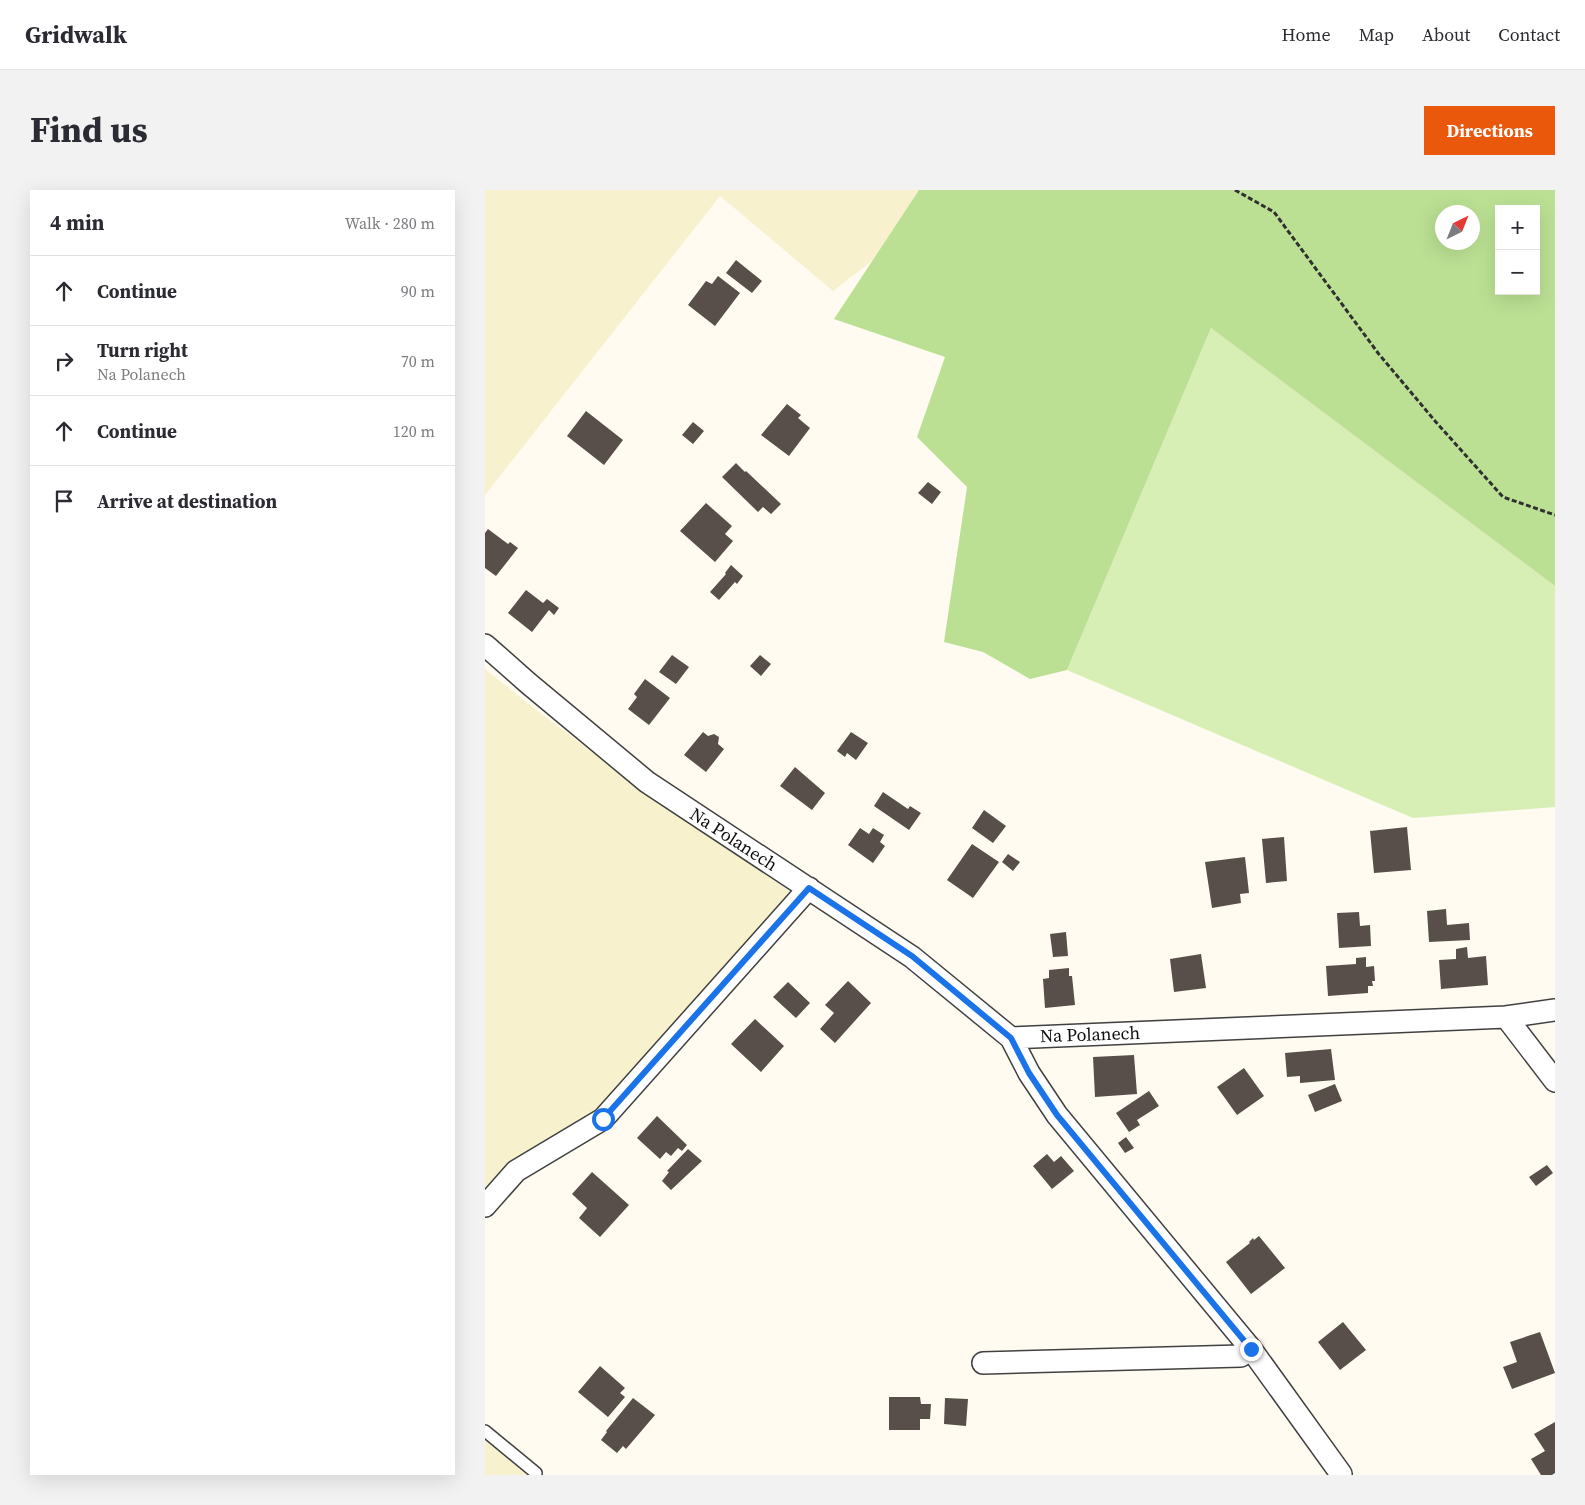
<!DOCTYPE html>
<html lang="en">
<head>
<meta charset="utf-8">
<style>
  :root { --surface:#fff; --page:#f2f2f3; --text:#2b2b33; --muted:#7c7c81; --line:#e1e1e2; --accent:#ea580c }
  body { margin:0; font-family:"Source Serif 4",serif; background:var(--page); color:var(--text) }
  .controls { position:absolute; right:15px; top:15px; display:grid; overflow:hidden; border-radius:0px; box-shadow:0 5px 20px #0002 }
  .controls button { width:45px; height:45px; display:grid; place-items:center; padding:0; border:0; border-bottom:1px solid var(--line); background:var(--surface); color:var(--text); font:25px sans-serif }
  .compass { position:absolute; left:950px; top:15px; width:45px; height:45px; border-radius:50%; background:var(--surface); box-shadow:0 5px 20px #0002; rotate:43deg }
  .stop { position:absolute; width:15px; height:15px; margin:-11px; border:4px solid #1a73e8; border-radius:50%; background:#fff }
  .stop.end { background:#1a73e8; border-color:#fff; box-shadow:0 1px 5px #0008 }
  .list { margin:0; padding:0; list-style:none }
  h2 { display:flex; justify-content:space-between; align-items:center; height:65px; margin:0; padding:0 20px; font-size:21px }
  h2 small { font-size:16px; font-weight:400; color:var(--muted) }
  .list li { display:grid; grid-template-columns:32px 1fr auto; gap:15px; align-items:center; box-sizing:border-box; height:70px; padding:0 20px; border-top:1px solid var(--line) }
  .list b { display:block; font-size:19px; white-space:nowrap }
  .list p { margin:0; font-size:16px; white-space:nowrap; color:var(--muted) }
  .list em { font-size:16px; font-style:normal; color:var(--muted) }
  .icon { flex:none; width:28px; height:28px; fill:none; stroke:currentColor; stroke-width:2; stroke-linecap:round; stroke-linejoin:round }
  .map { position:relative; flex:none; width:1070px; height:1285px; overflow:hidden; border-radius:0px }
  header { display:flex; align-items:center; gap:30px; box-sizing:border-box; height:70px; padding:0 25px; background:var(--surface); border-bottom:1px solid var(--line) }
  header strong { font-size:24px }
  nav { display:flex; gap:28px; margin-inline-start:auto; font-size:18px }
  .intro { display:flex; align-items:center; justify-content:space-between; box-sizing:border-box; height:120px; padding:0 30px }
  h1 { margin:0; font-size:35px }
  .button { padding:12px 22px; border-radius:0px; background:var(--accent); color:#fff; font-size:18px; font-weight:700 }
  main { display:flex; gap:30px; padding:0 30px }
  aside { flex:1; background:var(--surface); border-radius:0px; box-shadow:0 5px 20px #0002 }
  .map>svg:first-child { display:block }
</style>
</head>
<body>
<header>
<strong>Gridwalk</strong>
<nav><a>Home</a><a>Map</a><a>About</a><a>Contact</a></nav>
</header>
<div class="intro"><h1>Find us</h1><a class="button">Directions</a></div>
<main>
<aside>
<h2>4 min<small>Walk · 280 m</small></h2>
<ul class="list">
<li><svg class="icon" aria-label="ahead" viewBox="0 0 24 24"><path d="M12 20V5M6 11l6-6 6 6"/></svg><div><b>Continue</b></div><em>90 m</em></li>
<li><svg class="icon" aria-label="right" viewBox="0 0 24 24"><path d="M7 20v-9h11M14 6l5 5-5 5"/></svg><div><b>Turn right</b><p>Na Polanech</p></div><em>70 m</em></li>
<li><svg class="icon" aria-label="ahead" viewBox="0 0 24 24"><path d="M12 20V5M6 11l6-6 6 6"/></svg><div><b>Continue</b></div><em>120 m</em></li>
<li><svg class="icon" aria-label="arrive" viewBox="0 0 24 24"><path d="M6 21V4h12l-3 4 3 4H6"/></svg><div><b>Arrive at destination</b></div></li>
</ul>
</aside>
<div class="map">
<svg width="1070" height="1285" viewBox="0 0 1070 1285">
  <rect width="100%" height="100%" fill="#fffbf0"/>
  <path fill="#f8f1cd" d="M0,0H434L388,70L348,101L235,6L0,305Z
    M0,479L41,512L169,609L306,702L106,925L0,1003Z
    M0,1248L43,1284L42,1285H0Z"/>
  <path fill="#d7eeb5" d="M726,138L1070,396V617L928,628L582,480Z"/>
  <path fill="#bbe093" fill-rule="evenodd" d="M434,0H1070V396L726,138L582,480L545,489L498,462L459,452L482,297L432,247L460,167L349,129ZM1014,19H1051V101H1014ZM958,22H988V52H958Z"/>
  <path fill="#584e4a" d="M251,70L277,91L267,103L241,83Z
    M233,86L255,103L230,136L203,115L221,91L227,94Z
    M302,214L316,225L313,228L325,238L304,266L276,245Z
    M101,221L138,250L119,275L82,246Z
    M208,232L219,241L208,254L197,245Z
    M251,273L260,282L261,281L296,314L286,324L278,317L273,322L237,287Z
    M443,292L456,302L447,314L433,303Z
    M221,313L247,336L240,344L248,351L230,372L195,341Z
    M3,339L23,354L25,352L33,358L11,386L0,378V343Z
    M246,375L258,386L252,394L250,392L234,410L225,402L241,384L240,383Z
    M41,400L58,413L62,409L74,418L69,425L64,420L47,442L23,423Z
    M187,465L204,477L191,494L174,482Z
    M275,465L286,474L276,486L265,476Z
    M160,489L185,508L164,535L143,519L152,507L149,504Z
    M218,542L223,546L229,544L234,547L233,554L239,559L221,582L199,565Z
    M366,542L383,553L371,570L362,563L360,567L352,561Z
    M310,577L340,603L327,620L295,596Z
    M398,602L423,619L425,616L436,623L424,640L389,616Z
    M499,620L521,636L508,653L487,638Z
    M922,637L926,680L889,683L885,641Z
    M375,638L384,644L388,638L399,645L395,652L400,656L388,673L363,655Z
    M799,647L802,691L781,693L777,649Z
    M487,654L514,672L488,708L462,690Z
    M523,664L535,672L528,681L517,672Z
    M760,667L764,703L755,704L756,713L727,718L720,672Z
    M961,719L962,735L984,733L985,750L944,752L942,721Z
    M874,722L875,736L885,735L886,756L854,758L852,723Z
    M581,742L583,766L568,767L565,744Z
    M982,757L983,768L1001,766L1003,795L956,799L954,770L971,769V759Z
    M716,764L721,798L689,802L685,769Z
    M881,767V777L889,776L890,791H887L888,796H883V803L843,806L841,776L871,774V768Z
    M584,778V786H587L590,815L560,818L558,789L564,788V780Z
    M363,791L386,813L350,853L335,839L349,823L340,815Z
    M303,792L325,813L311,828L288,807Z
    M270,829L299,856L276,882L246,854Z
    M846,859L850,890L815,893V886L802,887L800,863Z
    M649,865L652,904L610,907L608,867Z
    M759,878L779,906L752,925L732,897Z
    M850,894L857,911L830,922L823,905Z
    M664,901L674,916L652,930L655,935L644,942L631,923Z
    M172,926L202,955L197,961L193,958L186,966L181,962L175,969L152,948Z
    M641,947L649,958L640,963L633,953Z
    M203,959L217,971L186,1000L177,991L184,982L182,981Z
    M562,964L569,972L576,966L589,981L567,999L548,976Z
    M1062,975L1068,983L1051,996L1044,987Z
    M107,982L144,1015L115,1047L94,1028L102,1018L87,1004Z
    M774,1046L800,1078L766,1104L741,1072L765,1053L764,1052L768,1048L769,1050Z
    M858,1132L881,1160L855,1180L833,1152Z
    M1055,1142L1070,1183L1027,1199L1018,1177L1032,1172L1025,1152Z
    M115,1176L140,1198L135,1203L140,1207L123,1227L93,1202Z
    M404,1207H435L436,1214H446L445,1229H435V1240H404Z
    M148,1208L170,1225L141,1259L138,1256L132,1263L116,1250L122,1242L121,1241Z
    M460,1208L483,1209L481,1236L459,1234Z
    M1070,1232V1283L1067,1285H1056L1046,1269L1060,1261L1049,1244Z"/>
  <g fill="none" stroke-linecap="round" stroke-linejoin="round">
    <defs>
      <path id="service" d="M0,1241L51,1283"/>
      <path id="minor" d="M0,455L43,493L162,592L427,767L526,848L1021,827L1070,820
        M1021,827L1070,891
        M526,848L544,883L572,925L766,1159L856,1284
        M0,1016L31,981L118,929L324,698
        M498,1173L756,1166L766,1159"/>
    </defs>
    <use href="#service" stroke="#414141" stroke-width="14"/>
    <use href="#minor" stroke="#414141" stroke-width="24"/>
    <path stroke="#303030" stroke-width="3" stroke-dasharray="5 2.5" stroke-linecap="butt" d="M750,0L789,22L893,163L950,231L1018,307L1070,325"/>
    <use href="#service" stroke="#fff" stroke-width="11"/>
    <use href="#minor" stroke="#fff" stroke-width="21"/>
  </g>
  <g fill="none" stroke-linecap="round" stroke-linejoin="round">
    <path stroke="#1a73e8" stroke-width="6" d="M118,929L324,698L427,766L526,848L544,883L572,925L766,1159"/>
  </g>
  <g text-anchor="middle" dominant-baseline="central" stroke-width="5" stroke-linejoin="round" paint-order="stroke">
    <g font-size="18" fill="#0e0e0e" stroke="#fff">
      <text transform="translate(249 649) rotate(33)">Na Polanech</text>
      <text transform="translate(605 844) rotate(-2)">Na Polanech</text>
    </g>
  </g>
</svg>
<div class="controls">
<button>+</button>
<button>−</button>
</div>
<svg class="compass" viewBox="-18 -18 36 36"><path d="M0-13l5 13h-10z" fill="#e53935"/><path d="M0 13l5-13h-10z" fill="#7c7c81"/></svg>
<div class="stop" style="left:118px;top:929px"></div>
<div class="stop end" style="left:766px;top:1159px"></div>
</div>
</main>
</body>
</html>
